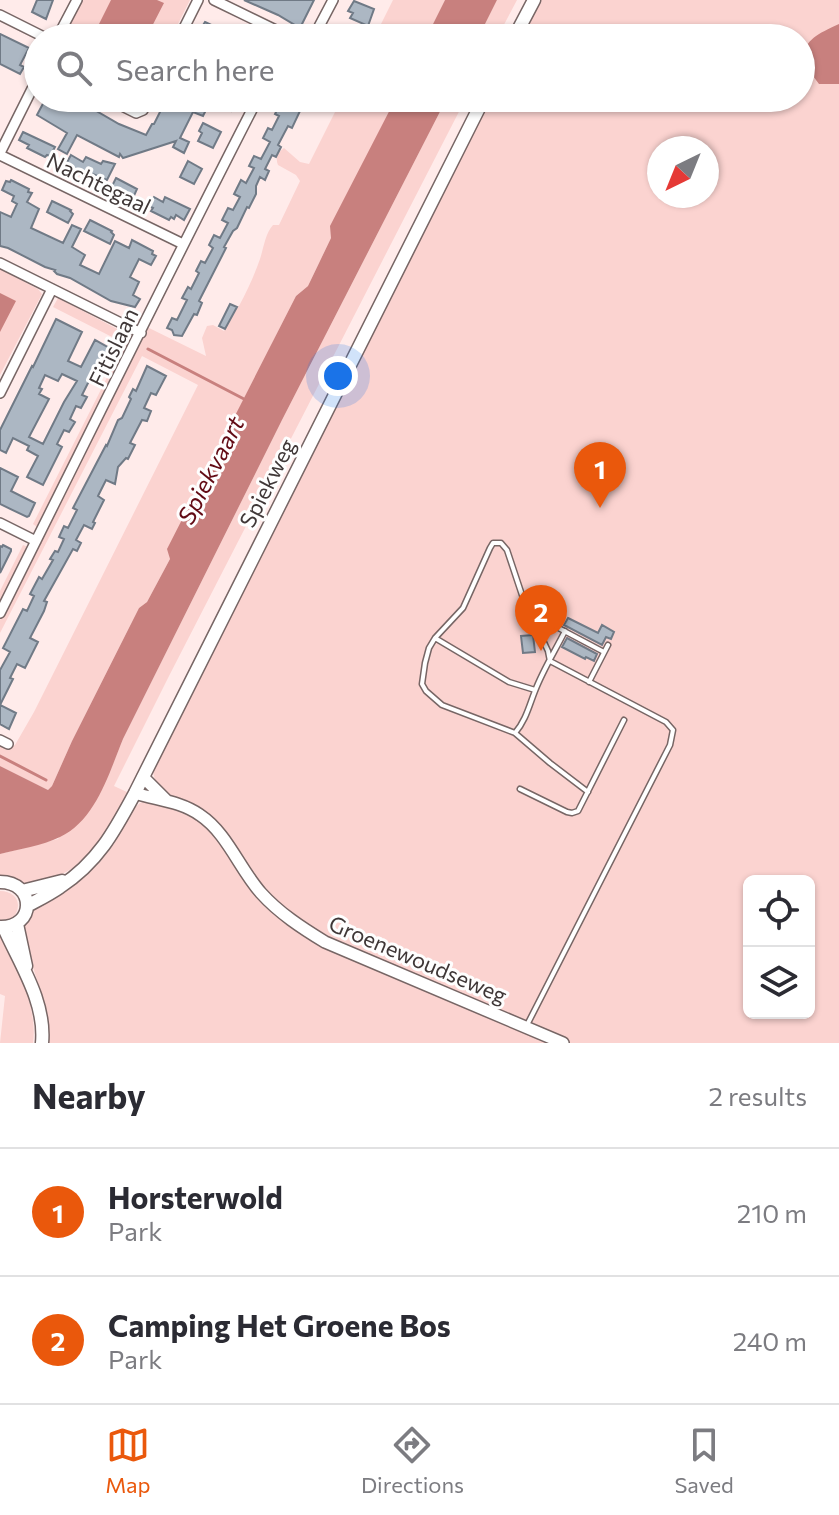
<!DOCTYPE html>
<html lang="en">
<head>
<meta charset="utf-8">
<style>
  :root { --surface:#fff; --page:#f2f2f3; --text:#2b2b33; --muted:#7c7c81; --line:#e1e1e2; --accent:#ea580c }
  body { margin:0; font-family:Commissioner,sans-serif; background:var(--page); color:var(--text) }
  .controls { position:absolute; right:24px; bottom:24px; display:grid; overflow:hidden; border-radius:12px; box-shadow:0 2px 6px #0004 }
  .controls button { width:72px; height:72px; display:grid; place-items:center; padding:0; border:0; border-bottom:2px solid var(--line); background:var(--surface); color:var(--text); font:40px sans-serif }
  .compass { position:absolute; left:647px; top:136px; width:72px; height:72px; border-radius:50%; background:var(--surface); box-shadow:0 2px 6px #0004; rotate:223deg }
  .you { position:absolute; left:338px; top:376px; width:28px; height:28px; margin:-20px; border:6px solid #fff; border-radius:50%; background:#1a73e8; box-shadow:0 0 0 12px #1a73e833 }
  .badge { display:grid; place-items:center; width:52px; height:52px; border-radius:50%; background:var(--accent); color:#fff; font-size:26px; font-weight:700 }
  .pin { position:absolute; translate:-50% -66px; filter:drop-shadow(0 2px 4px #0008) }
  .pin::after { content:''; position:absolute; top:42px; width:28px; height:24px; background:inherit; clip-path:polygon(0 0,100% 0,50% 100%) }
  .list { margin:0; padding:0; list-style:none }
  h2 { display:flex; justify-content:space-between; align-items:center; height:104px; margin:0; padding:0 32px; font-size:34px }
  h2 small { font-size:26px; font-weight:400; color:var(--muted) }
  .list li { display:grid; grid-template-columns:52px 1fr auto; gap:24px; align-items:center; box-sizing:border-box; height:128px; padding:0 32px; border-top:2px solid var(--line) }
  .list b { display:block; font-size:30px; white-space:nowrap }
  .list p { margin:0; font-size:26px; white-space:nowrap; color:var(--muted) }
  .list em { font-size:26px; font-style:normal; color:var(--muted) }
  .icon { flex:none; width:44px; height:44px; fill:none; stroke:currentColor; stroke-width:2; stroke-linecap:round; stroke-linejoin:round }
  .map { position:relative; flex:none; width:839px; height:1043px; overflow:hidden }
  .search { position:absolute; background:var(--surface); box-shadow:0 2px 6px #0004; left:24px; right:24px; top:24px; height:88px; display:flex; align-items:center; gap:20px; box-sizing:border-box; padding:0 28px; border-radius:44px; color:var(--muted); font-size:30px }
  .sheet { height:360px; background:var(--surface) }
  nav { display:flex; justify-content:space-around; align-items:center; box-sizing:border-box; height:112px; border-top:2px solid var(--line); background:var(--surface); font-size:22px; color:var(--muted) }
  nav a { display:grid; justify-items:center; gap:4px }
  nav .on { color:var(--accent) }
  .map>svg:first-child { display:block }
</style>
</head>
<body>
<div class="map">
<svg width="839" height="1043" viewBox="0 0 839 1043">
  <rect width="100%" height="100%" fill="#ffebea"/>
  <path fill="#fbd3d0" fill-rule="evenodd" d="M82,0H190L171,38H62Z
    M393,0H445L426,38H374Z
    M497,0H517L497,38H478Z
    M539,0H839V1043H49L48,1016L21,928L31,909L84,876L100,862L114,844L133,809L140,803L146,801L157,803L196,819L199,811C182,799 154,794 153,770L490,98H801V38H520ZM659,148H707V196H659ZM749,881H809V1013H749Z
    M342,98H397L331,226V238L308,286L296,296L168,549L170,559L147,602L139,608L72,741L52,786L48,790L0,766V743L9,748L15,745L34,712L198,385L142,356L0,633V620L147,327L206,356L202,338L207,326L213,325L224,331L232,307L239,306C247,291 254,276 260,259C264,247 265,234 273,225H279L300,181L296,175L278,165C275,158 278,152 284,148L300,162L309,164Z
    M447,98H466L169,676L114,786L129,793C108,832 90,869 43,881C38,882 30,886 25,886C17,885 7,880 0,878V854L58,839L110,771L123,739L282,420Z
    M0,269L38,289L42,294L0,375Z
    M58,298L123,332L118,340L53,307Z
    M126,340L131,342L37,527L33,524Z
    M23,545L28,547L0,602V591Z
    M0,891C18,891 24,907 11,920L0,922Z
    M0,931C17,960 38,1010 33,1043H0L5,996L0,994Z"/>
  <path fill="#c8807e" d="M111,0H157L164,3L146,38H92Z
    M445,0H497L478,38H426Z
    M839,24V84H819C792,50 805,39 839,24Z
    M396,98H447L282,420L123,739C109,773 96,820 60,837C42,846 19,849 0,854V766L48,790L52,786L72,741L139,608L147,602L170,559L167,549L296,296L308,286L331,238L330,226Z
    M0,293L16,301L0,332Z"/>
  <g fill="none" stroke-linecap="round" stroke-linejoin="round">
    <path stroke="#c8807e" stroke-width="3" d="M386,98L394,102
      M148,349L244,399
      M0,756L46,780"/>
  </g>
  <path fill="#acb7c3" stroke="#707a86" stroke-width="2" fill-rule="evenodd" d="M37,0H53L46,19L32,12Z
    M244,0H314L300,28L278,15Z
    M354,1L374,9L368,26L350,18L353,13L348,11Z
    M205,22L220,29L219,32L230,38H195Z
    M0,34L29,48L20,65L24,67L20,74L0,64Z
    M46,98H68L85,106L86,105L119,124L146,135L152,124H154L167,98H189L208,106L203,116L193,112L180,138L189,142L184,153L173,147L176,141L123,158L120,154L119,157L77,135L67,154L58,149L67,133L37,115Z
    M220,98H238L231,111L217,104Z
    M283,98H302L297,108L300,111L292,128L288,126L278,145L281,147L276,157L272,155L265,169L269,171L265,180L260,177L256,186V194L249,208L247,207L237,228L233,231L224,247L226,248L199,301L202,303L197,315L194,314L182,336L174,335L172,330L167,328L172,318L177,320L187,300L182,298L188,287L191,289L199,273L196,271L201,261L205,263L213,248L209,245L214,235L220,238L228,223L222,220L228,208L233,210L240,197L234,194L241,180L246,183L254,168L249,166L254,156L261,159L270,142L263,138L268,128L272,130L279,116L275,114Z
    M203,123L221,132L213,148L198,141L202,133L199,131Z
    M23,132L55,147L50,156L47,155L45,157L27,148L29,145L19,140Z
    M71,155L83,162L86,157L101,164L103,161L115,164L107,180L93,174L92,177L88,175L87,178L69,169L70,166L66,164Z
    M188,161L202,169L194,184L180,177Z
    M116,178L137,189L133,198L129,196L128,199L110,190Z
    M11,180L29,189L28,192L32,193L27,202L39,209L31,228L63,243L72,225L81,229L72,247L85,255L80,265L99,274L115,241L129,248L132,240L153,251L152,254L156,256L151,265L139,259L130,277L139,282L133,295L140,299L135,307L111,301L70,278L57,274L54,271L55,270L45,267L8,248L0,246V212L11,217L17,204L12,201L14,196L2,190L6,181L10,182Z
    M154,197L163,202L165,197L190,209L184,220L176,215L174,219L171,217L169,220L151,211L153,208L149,206Z
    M52,201L71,210L70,211L73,214L68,223L47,212Z
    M90,220L112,231L111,232L114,235L110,244L84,231Z
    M230,304L237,307L225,329L219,326Z
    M56,319L82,332L68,361L81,367L95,340L111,349L106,359L101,356L94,369L99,372L94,383L89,381L82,395L87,397L81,408L76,406L70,419L75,422L69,432L64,430L57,444L62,447L43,485L27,477L38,456L27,450L29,446L13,438L6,453L0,450V430L32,366L33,367ZM62,374L77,381L64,402L43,444L29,437L49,399L39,394L42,389L39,388L45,375L58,381Z
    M147,366L166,376L156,395L151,393L144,408L151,411L147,421L142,420L130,443L135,445L128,459L126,458L118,467L115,484L106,480L98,496L104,500L93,522L95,523L92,529L84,525L76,540L81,543L77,551L73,549L44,601L47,602L44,611L30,638L38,642L25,668L17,664L10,678L13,679L0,705L16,713L9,729L0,724V670L10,652L3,648L23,609L27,611L34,596L30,594L39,577L42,579L53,560L50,559L55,551L58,552L64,539L59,537L64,526L68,528L77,510L73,508L106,445L107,446L118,420L122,418L131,399L129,397L133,389L136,391Z
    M0,468L18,477L11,491L35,503L29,516L27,517L0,504Z
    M3,545L11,549V551L0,573V546L2,547Z
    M568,618L598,633L602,625L614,632L611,639L606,637L602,645L564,625Z
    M533,635L535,652L523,653L521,636Z
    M567,638L597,654L594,661L586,657L585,659L562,647Z"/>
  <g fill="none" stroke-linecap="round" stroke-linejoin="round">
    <defs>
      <path id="service" d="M532,614L604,652
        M435,638L509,682L535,690
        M589,682L608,645
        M515,733L550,763L588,792
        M520,789L567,812L572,813L578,811L624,720
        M527,1025L670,745L673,730L666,722L550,661L548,651L522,595L507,550L501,543H493L490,548L463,608L435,638L429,648L425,663L422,684L426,691L442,705L515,733C526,720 529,706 535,691C543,670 555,651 565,631"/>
      <path id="minor" d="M214,0L290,37
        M0,15L46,38
        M57,38L77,0
        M179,38L198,0
        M313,38L333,0
        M106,98L136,113L143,110L149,98
        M0,153L38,77
        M0,155L183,244
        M0,263L141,333
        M0,393L52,289
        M0,523L36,541
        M0,613C86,441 170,269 258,98
        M0,740L8,744"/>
      <path id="tertiary" d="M143,777L166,800
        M135,793C157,800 180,801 200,815C227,833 239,868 261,893C279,913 302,928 325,942L563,1043"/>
      <path id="secondary" d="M514,38L534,0
        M0,882C36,882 36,928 0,927
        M22,891L62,881
        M27,906C38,900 50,894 60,887C98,862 114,832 135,793L484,98
        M17,924L26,966
        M4,928C20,964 46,1002 42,1043"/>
    </defs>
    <use href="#service" stroke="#776665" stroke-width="7"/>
    <use href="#minor" stroke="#776665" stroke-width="12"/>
    <use href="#tertiary" stroke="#776665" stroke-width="14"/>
    <use href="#secondary" stroke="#776665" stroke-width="15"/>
    <use href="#service" stroke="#fff" stroke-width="4"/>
    <use href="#minor" stroke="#fff" stroke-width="9"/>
    <use href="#tertiary" stroke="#fff" stroke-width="11"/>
    <use href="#secondary" stroke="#fff" stroke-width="12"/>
  </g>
  <g text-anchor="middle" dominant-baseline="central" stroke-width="6" stroke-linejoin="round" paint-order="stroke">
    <g font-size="22" fill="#3f3737" stroke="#fefefe">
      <text transform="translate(99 183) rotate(26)">Nachtegaal</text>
      <text transform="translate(113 347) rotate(-64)">Fitislaan</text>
      <text transform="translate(267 483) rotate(-63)">Spiekweg</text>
      <text transform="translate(418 959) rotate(23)">Groenewoudseweg</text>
    </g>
    <g font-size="24" font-style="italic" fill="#620a14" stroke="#fefefe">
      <text transform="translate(210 470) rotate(-63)">Spiekvaart</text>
    </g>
  </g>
</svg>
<div class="controls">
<button><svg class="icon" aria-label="locate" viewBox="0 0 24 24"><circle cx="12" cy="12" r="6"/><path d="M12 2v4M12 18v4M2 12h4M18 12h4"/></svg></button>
<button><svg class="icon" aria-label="layers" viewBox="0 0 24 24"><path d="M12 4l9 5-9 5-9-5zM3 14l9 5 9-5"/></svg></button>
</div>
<svg class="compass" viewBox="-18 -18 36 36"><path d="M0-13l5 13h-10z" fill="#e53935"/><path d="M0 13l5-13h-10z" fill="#7c7c81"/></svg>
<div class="you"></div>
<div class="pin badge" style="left:600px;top:508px">1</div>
<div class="pin badge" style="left:541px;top:651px">2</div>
<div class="search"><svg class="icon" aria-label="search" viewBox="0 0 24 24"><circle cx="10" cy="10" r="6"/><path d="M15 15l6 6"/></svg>Search here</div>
</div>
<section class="sheet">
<h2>Nearby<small>2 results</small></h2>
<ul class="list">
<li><span class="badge">1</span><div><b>Horsterwold</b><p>Park</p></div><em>210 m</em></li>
<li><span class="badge">2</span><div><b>Camping Het Groene Bos</b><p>Park</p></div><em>240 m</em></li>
</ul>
</section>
<nav>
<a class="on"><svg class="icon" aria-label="map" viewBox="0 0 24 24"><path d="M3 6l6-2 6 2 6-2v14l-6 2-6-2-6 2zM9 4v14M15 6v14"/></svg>Map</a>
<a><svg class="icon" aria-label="directions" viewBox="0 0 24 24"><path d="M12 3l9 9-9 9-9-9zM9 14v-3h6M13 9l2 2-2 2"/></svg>Directions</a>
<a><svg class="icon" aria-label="saved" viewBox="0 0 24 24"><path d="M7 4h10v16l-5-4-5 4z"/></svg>Saved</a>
</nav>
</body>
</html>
